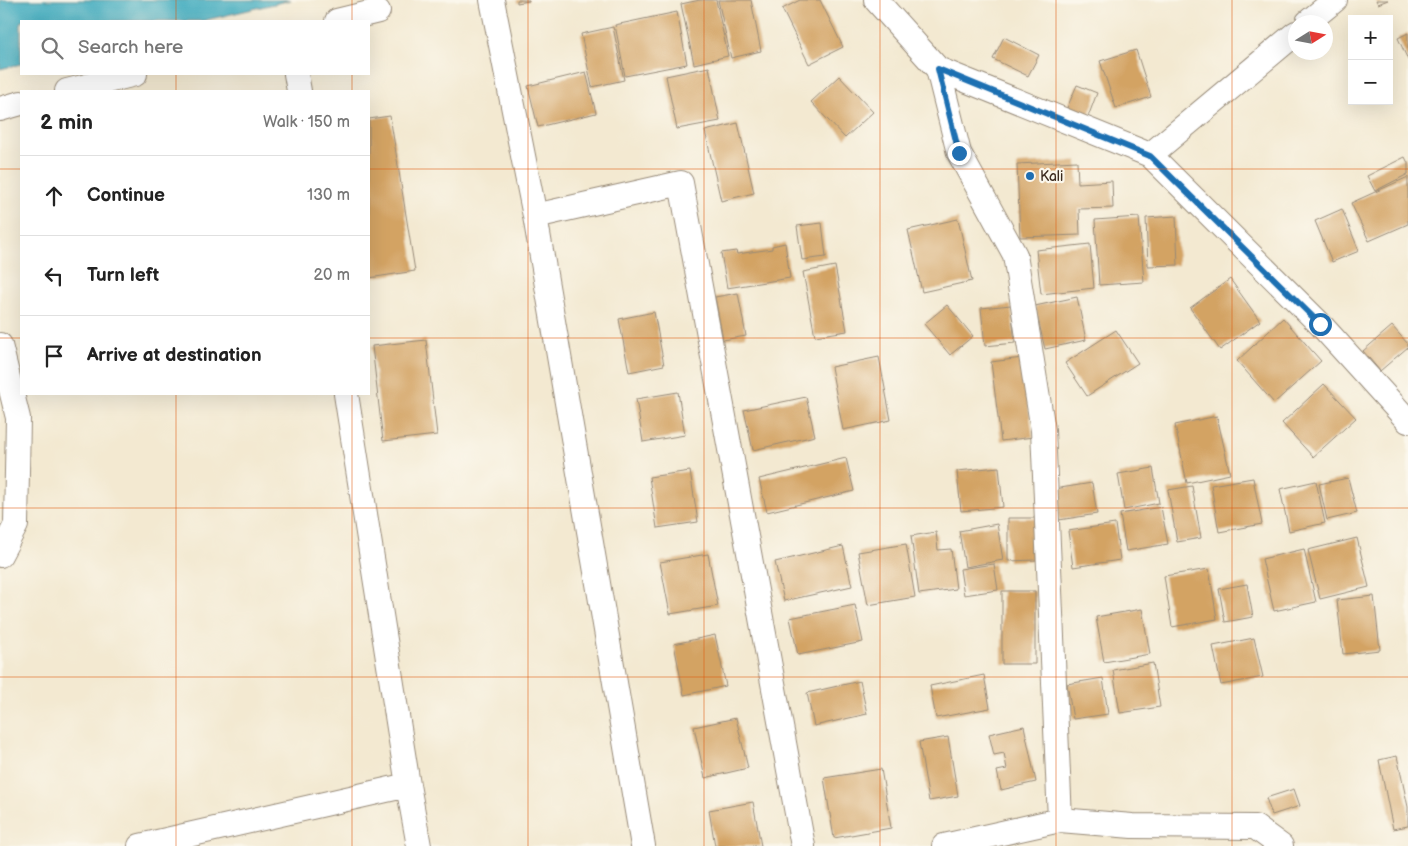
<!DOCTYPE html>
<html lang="en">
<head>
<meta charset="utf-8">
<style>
  :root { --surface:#fff; --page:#f2f2f2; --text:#222; --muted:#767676; --line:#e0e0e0 }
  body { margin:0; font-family:"Balsamiq Sans",sans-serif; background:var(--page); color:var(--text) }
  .controls { position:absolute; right:15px; top:15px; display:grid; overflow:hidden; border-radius:0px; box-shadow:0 5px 20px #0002 }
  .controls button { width:45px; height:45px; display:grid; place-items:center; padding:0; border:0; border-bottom:1px solid var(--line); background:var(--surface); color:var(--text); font:25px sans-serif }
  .compass { position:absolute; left:1288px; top:15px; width:45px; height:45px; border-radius:50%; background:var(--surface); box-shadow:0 5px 20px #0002; rotate:79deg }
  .stop { position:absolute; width:15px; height:15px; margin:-11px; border:4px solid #1f6fb2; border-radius:50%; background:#fff }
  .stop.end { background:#1f6fb2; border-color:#fff; box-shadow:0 1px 5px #0008 }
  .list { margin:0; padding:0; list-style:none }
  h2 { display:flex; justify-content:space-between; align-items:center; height:65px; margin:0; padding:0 20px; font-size:21px }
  h2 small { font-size:16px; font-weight:400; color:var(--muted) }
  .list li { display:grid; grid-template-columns:32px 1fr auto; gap:15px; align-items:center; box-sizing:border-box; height:80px; padding:0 20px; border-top:1px solid var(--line) }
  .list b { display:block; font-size:19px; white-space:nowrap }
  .list em { font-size:16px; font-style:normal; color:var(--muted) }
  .icon { flex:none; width:28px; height:28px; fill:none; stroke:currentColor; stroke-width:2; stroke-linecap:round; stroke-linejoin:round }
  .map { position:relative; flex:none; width:1408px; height:846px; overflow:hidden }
  .search { position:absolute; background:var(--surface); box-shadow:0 5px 20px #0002; left:20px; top:20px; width:350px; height:55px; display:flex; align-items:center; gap:12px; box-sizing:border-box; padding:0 18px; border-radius:0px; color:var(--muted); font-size:19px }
  .panel { position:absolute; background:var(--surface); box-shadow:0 5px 20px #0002; left:20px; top:90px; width:350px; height:305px; border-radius:0px }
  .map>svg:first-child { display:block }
</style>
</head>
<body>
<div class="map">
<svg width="1408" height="846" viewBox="0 0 1408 846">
  <rect width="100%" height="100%" fill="#fbf7ec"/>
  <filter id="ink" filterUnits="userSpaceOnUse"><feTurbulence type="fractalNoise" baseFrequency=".02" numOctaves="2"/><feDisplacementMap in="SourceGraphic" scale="10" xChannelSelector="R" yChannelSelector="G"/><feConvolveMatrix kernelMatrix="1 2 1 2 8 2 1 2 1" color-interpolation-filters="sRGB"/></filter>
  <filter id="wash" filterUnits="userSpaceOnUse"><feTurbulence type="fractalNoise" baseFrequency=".0096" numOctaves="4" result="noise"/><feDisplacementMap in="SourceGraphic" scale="20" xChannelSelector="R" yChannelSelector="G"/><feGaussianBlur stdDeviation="1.12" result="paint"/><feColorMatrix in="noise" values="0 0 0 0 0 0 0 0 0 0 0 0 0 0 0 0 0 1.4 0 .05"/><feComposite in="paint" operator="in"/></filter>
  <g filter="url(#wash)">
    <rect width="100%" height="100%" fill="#f3e9d1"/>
    <path fill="#3eaabe" stroke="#3c6a6e" d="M0,0H291L202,21H21V64L0,69Z"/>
    <g id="blocks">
      <path fill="#d3a363" d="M517,0H529V1L517,3Z
        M700,0H716L728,56L694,64L681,4Z
        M718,0H751L761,51L731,58Z
        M800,0H820L843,47L809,64L782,9Z
        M1376,0H1388L1378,4Z
        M677,12L687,64L625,76L615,25Z
        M613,27L624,80L592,87L581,34Z
        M1408,33V60L1398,38Z
        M1004,37L1039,55L1028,76L993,59Z
        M1136,50L1151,97L1116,108L1100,61Z
        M709,67L720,121L677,129L666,76Z
        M586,72L596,113L538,127L528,86Z
        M839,76L873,112L845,138L811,102Z
        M1077,85L1097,93L1088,117L1067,108Z
        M390,116L415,271L369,278V119Z
        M738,123L754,193L721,201L705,131Z
        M1405,157L1408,163V174L1375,191L1367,176Z
        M1077,161L1078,183L1112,181L1113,208L1079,209L1080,235L1020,237L1017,164Z
        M1408,177V224L1369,241L1351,203Z
        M1342,209L1359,251L1332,262L1315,221Z
        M1176,216L1178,265L1148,266L1146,218Z
        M1139,217L1144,282L1099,285L1095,220Z
        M958,219L972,281L922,292L908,230Z
        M822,223L826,257L802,260L797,226Z
        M785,243L790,278L727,288L721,253L736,251L737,254L772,249V246Z
        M1090,244L1094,288L1041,294L1036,250Z
        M835,266L847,331L815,336L803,272Z
        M1230,279L1260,321L1220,350L1190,308Z
        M738,293L746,336L723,340L715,297Z
        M1077,297L1086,340L1045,349L1035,306Z
        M947,305L973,336L950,355L924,324Z
        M1011,305L1015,343L985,346L981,308Z
        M654,312L664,365L629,372L619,319Z
        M1283,318L1321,361L1274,403L1237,361Z
        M1392,326L1408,344V347L1380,371L1363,351Z
        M1116,330L1138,363L1087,396L1065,363Z
        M426,340L437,435L383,441L372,346Z
        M879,357L891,420L843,430L831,367Z
        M1022,358L1033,437L1001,441L991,362Z
        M1324,384L1356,418L1313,457L1282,423Z
        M678,392L685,435L643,442L636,399Z
        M806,397L815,436L753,450L744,410Z
        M1217,416L1230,474L1187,483L1175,425Z
        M846,458L854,491L767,512L759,479Z
        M999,467L1003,507L961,511L957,471Z
        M1153,468L1159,503L1124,510L1118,474Z
        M690,471L698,522L657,528L649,477Z
        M1253,478L1262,524L1219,532L1211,485Z
        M1348,478L1357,513L1327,520L1319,484Z
        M1316,481L1325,523L1289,531L1280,489Z
        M1092,483L1097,514L1059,520L1054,489Z
        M1192,486L1201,538L1177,542L1168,490Z
        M1161,507L1168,544L1126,551L1120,514Z
        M1008,518H1035L1036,560L1008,561Z
        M997,524L1003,560L965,567L959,531Z
        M1115,524L1120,560L1073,567L1068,531Z
        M936,532L938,550L951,549L956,589L919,594L911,536Z
        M1357,538L1369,587L1320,599L1308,550Z
        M906,544L915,597L868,605L858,552Z
        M843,546L852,586L784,601L775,562Z
        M1304,549L1316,602L1274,611L1262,559Z
        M708,554L718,606L670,614L660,562Z
        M994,564L998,590L964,595L960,569Z
        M1209,569L1217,619L1172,627L1164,576Z
        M1247,584L1253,617L1225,622L1219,589Z
        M1002,591H1035V664H1002Z
        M1374,596L1380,650L1343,654L1337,600Z
        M855,605L863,642L798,655L790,618Z
        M1142,609L1150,654L1104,662L1096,617Z
        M715,635L726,686L684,695L674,644Z
        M1254,638L1263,677L1221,685L1213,646Z
        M1153,663L1160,707L1120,713L1113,670Z
        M984,675L990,708L936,718L930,686Z
        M1103,678L1108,714L1073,719L1067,684Z
        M860,681L867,714L814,726L807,693Z
        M736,718L748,768L705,778L694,727Z
        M1024,726L1036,782L1001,790L997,771L1007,769L1004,753L994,755L989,734Z
        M948,737L958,796L929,801L919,742Z
        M1397,756L1408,807V826L1393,829L1379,760Z
        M881,769L891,828L834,838L824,778Z
        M1294,789L1300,806L1272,815L1266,798Z
        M753,802L761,846H715L709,810Z"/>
    </g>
  </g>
  <g filter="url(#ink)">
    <use href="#blocks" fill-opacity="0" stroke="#978a78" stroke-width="1"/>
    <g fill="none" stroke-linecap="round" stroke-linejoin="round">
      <defs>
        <path id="minor" d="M492,0L535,216L643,846
          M876,0L938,69L1150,155L1320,324L1408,421
          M337,21L378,11
          M1308,22L1335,0
          M938,69L959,153L1015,255L1043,430L1060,820
          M296,74L299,91
          M67,91L135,74
          M0,109L21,103
          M1150,155L1296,33
          M535,216L681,183L803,846
          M0,345L18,418L16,525L0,555
          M408,785L419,846
          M140,846L408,785L346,394
          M944,846L1060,820L1132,826L1255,827L1281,846"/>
      </defs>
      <use href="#minor" stroke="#978a78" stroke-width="26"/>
      <use href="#minor" stroke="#fff" stroke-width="24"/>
    </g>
  </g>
  <g fill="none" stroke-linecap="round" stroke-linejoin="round" filter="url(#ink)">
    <path stroke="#1f6fb2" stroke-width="6" d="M959,153L938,69L1150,156L1320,324"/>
  </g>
  <path fill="none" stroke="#df570d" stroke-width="1" stroke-opacity="0.55" d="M176,0V21M352,0V21M528,0V846M704,0V846M880,0V846M1056,0V846M1232,0V846M176,74V91M352,74V91M0,169H21M369,169H1408M0,338H21M369,338H1408M176,394V846M352,394V846M0,508H1408M0,677H1408"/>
  <circle fill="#1f6fb2" stroke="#fbf7ec" stroke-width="2" cx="1030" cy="176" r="5"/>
  <g text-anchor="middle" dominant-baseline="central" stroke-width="4.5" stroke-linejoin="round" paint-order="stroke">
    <g font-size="14" fill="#3b2a1e" stroke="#fbf7ec" text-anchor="start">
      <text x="1040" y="176">Kali</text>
    </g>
  </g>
</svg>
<div class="controls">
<button>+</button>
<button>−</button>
</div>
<svg class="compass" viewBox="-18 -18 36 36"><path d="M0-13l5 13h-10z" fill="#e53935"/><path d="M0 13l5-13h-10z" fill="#767676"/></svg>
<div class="stop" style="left:1320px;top:324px"></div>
<div class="stop end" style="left:959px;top:153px"></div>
<div class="search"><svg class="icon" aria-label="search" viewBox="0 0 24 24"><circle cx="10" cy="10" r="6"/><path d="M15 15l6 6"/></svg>Search here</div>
<section class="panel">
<h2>2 min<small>Walk · 150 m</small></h2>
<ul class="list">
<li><svg class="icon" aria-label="ahead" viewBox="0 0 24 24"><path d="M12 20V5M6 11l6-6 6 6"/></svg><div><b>Continue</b></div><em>130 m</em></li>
<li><svg class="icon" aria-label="left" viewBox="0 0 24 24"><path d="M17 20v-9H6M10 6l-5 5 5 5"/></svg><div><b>Turn left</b></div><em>20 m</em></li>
<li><svg class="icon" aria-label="arrive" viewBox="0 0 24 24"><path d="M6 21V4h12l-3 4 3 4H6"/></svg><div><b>Arrive at destination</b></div></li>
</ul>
</section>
</div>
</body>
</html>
